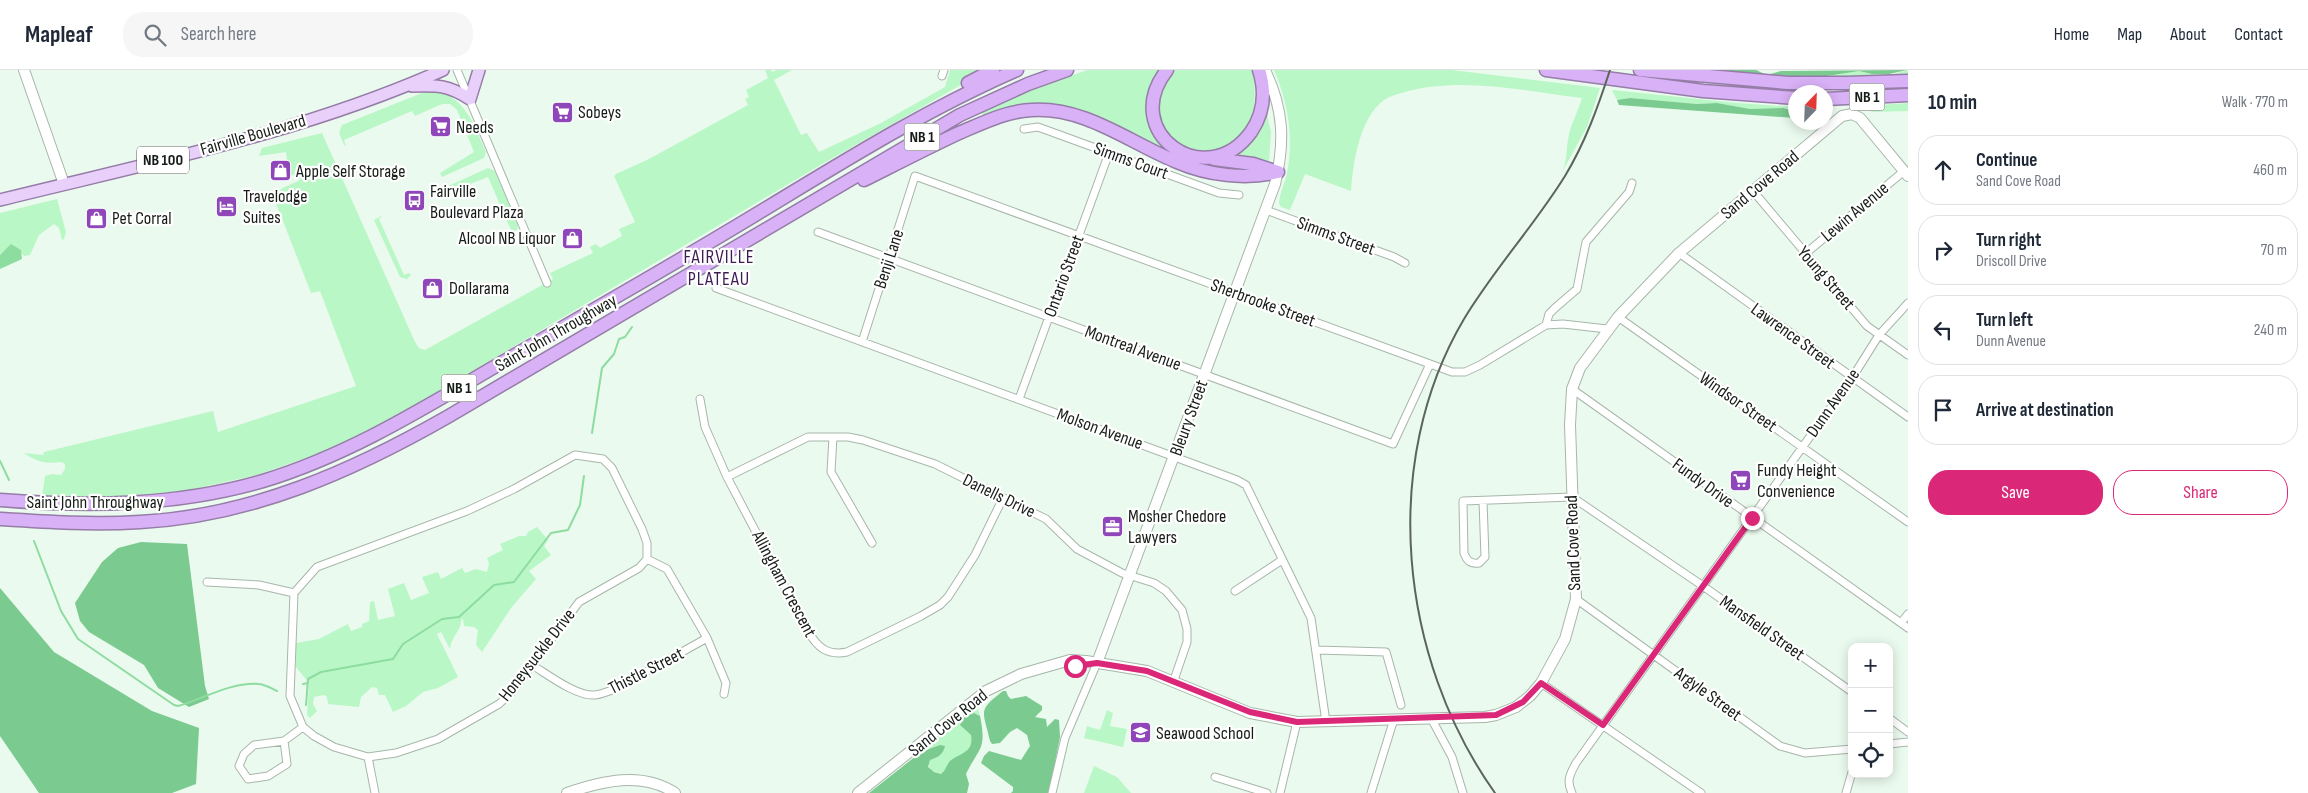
<!DOCTYPE html>
<html lang="en">
<head>
<meta charset="utf-8">
<style>
  :root { --surface:#fff; --page:#f6f6f7; --text:#1f2937; --muted:#747a83; --line:#e0e1e3; --accent:#db2777 }
  body { margin:0; font-family:"Sofia Sans Condensed",sans-serif; background:var(--page); color:var(--text) }
  .controls { position:absolute; right:15px; bottom:15px; display:grid; overflow:hidden; border-radius:10px; box-shadow:0 2px 12px #0003 }
  .controls button { width:45px; height:45px; display:grid; place-items:center; padding:0; border:0; border-bottom:1px solid var(--line); background:var(--surface); color:var(--text); font:25px sans-serif }
  .compass { position:absolute; left:1788px; top:15px; width:45px; height:45px; border-radius:50%; background:var(--surface); box-shadow:0 2px 12px #0003; rotate:23deg }
  .stop { position:absolute; width:15px; height:15px; margin:-11px; border:4px solid #db2777; border-radius:50%; background:#fff }
  .stop.end { background:#db2777; border-color:#fff; box-shadow:0 1px 5px #0008 }
  .list { margin:0; padding:0; list-style:none }
  h2 { display:flex; justify-content:space-between; align-items:center; height:65px; margin:0; padding:0 20px; font-size:21px }
  h2 small { font-size:16px; font-weight:400; color:var(--muted) }
  .list li { display:grid; grid-template-columns:32px 1fr auto; gap:15px; align-items:center; box-sizing:border-box; height:70px; margin:0 10px 10px; padding:0 10px; border:1px solid var(--line); border-radius:20px }
  .list b { display:block; font-size:19px; white-space:nowrap }
  .list p { margin:0; font-size:16px; white-space:nowrap; color:var(--muted) }
  .list em { font-size:16px; font-style:normal; color:var(--muted) }
  .actions { display:flex; gap:10px; padding:15px 20px }
  .actions a { flex:1; padding:11px 0; border:1px solid var(--accent); border-radius:20px; text-align:center; font-size:18px; color:var(--accent) }
  .actions .main { background:var(--accent); color:#fff }
  .icon { flex:none; width:28px; height:28px; fill:none; stroke:currentColor; stroke-width:2; stroke-linecap:round; stroke-linejoin:round }
  .map { position:relative; flex:none; width:1908px; height:723px; overflow:hidden }
  header { display:flex; align-items:center; gap:30px; box-sizing:border-box; height:70px; padding:0 25px; background:var(--surface); border-bottom:1px solid var(--line) }
  header strong { font-size:24px }
  nav { display:flex; gap:28px; margin-inline-start:auto; font-size:18px }
  .search { width:350px; height:45px; background:var(--page); display:flex; align-items:center; gap:12px; box-sizing:border-box; padding:0 18px; border-radius:20px; color:var(--muted); font-size:19px }
  main { display:flex }
  aside { flex:1; background:var(--surface) }
  .map>svg:first-child { display:block }
</style>
</head>
<body>
<header>
<strong>Mapleaf</strong>
<div class="search"><svg class="icon" aria-label="search" viewBox="0 0 24 24"><circle cx="10" cy="10" r="6"/><path d="M15 15l6 6"/></svg>Search here</div>
<nav><a>Home</a><a>Map</a><a>About</a><a>Contact</a></nav>
</header>
<main>
<div class="map">
<svg width="1908" height="723" viewBox="0 0 1908 723">
  <rect width="100%" height="100%" fill="#ebfaee"/>
  <path fill="#b9f7c6" d="M765,0H771L772,2L777,0H792L774,10L801,65L807,63L819,82L881,53L945,17L950,0H987L824,93L408,339L331,379L257,405L184,421L109,427L42,426L45,406L52,404L61,405L65,399V394L61,392C46,394 37,392 24,383L43,385L44,382L213,341L218,362L356,316L320,221L311,223L274,128L281,119L300,110L297,104L289,106L286,82L259,86L262,78L322,63L415,272L419,278L425,280L553,209L550,203L593,183L590,177L596,174L600,178L622,166L619,159L635,152L614,106L616,104L647,90L748,35L745,29L749,27L746,20L768,8Z
    M1088,0H1160L1151,16L1147,33L1149,51L1157,68L1196,93L1256,100L1202,97L1079,42L984,48L982,42L1039,16Z
    M1173,0H1252C1260,33 1252,75 1213,83C1208,84 1202,82 1198,81C1192,80 1184,79 1179,76C1163,66 1154,45 1159,27C1163,16 1165,7 1173,0Z
    M1274,0H1452L1600,18L1587,57L1562,102C1567,91 1566,82 1568,70C1570,55 1578,42 1582,28C1525,21 1461,6 1405,22C1398,24 1390,26 1384,30C1359,49 1353,93 1351,121L1305,104L1290,140L1281,137L1279,133C1280,122 1285,113 1287,103C1294,67 1288,33 1274,0Z
    M1908,0V4L1873,7H1792L1827,6L1859,1L1872,4H1894Z
    M1612,20L1737,33L1795,37V41L1783,38L1750,39L1717,33L1697,34L1630,28L1617,30Z
    M434,21C465,25 475,57 486,82L484,88L442,107L440,103L474,82L457,40L450,34H442L415,46L412,41L344,70L346,76L344,75L339,63L342,55L422,23Z
    M1908,33V41L1872,42L1863,36Z
    M1266,40L1271,62L1269,92L1230,88L1249,73Z
    M488,98L495,101L518,155L517,160L509,164L507,163L511,160L488,107L465,116L444,118Z
    M57,129L66,162L64,169L62,170L59,158L54,154L39,165L30,185L24,186C14,174 11,175 0,185V143Z
    M383,145L379,149L404,205L409,203L411,205L407,209L400,207L374,150Z
    M537,457L548,470L544,476L551,485L529,501L536,509L511,538L482,582L476,575L478,560L474,557L464,556L463,549L461,550C462,560 451,566 450,579L441,562L437,564L458,607L438,618L423,622L406,636L393,642L385,625H379L377,618L372,617L361,627L359,637L328,634L327,627L324,625L314,627L313,634L317,641L310,648L307,645L309,613L296,597V573L319,569L348,554L351,561L362,557V554L369,551L370,532L374,531L378,550L395,546L388,519L404,513L411,530L429,523L422,507L438,502L441,509L462,498L465,503L476,499L487,502L489,494L487,488L503,480L500,474L519,466H526L528,462Z
    M975,637L978,639L980,646L974,643L962,648L963,658L971,665C974,681 960,684 951,692C947,696 945,700 941,704L930,700L928,693L930,690L937,687L935,678L921,682Z
    M1107,640L1113,643L1110,656L1127,659L1123,677L1084,668L1087,656L1100,660Z
    M1094,696L1117,707L1131,723H1084Z"/>
  <path fill="#7bca8f" d="M1722,0H1756L1767,5L1781,1L1907,0L1889,4H1872L1859,1L1827,6L1792,7L1755,5Z
    M1630,28L1697,34L1717,33L1750,39L1783,38L1795,41V48L1619,35L1617,30Z
    M141,472L187,474L205,616L209,629L189,637L158,618L144,595L89,562L80,551L75,533L102,492L118,478Z
    M0,518L54,582L152,641L199,658L196,714L172,723H39L0,666Z
    M1003,621H1006L1008,626L1011,629L1026,626L1042,636V640L1035,647L1046,649L1047,657L1055,649L1059,650L1060,667L1049,723H1011L1013,721V717L981,693L984,686L989,681L1021,690L1030,676L1027,665L1017,658L1010,662L1000,673L992,674L990,671C983,640 977,641 1003,621Z
    M974,643L980,646C987,680 979,677 966,704L969,714L967,723H869L921,682L940,675L945,676C943,685 938,687 930,690L928,697L934,702L941,704C946,700 946,696 950,691C959,683 974,683 971,665L960,655L965,646Z"/>
  <path fill="#8ddca0" d="M11,174L21,180L22,189L0,199V185Z"/>
  <g fill="none" stroke-linecap="round" stroke-linejoin="round">
    <path stroke="#8ddca0" stroke-width="2" d="M592,363L602,298L614,284L619,269L625,267L632,257
      M0,391L9,410
      M34,471L61,541L78,569L174,635L178,636C203,629 231,612 258,614C264,614 271,618 277,621
      M303,614L308,613
      M306,635L308,609L321,602L393,589L403,574L442,549L459,547L494,515L514,512L551,463L568,460L580,435L584,406"/>
    <defs>
      <path id="street" d="M457,0L547,213
        M942,6L944,0
        M1024,59L1038,57L1219,123L1239,125
        M1753,121L1867,256L1908,285
        M1266,140L1394,187L1405,193
        M818,162L1393,374L1430,294
        M1679,183L1908,347
        M1805,184L1904,101
        M716,218L1237,410L1246,415L1311,548L1326,652
        M1618,247L1908,452
        M1546,255L1549,244L1555,238L1577,219L1586,172L1629,122L1632,113
        M862,272L915,106L1452,302H1465L1480,295L1546,255L1563,254L1607,259
        M1572,319L1908,558
        M700,329L705,357L727,407L808,561C817,577 827,586 847,582L921,546L940,535L948,527L975,485L1003,428
        M1019,329L1109,83
        M833,367L831,402L872,473
        M575,385L603,389L612,398L642,459L647,473V489L639,498L579,532L512,622L499,634L438,669L396,683L368,687L334,677L314,666L303,657L290,626L294,523L317,497L467,441L514,419Z
        M727,407L808,367H848L863,370L935,394L1046,449L1077,479L1122,503L1154,513L1166,521L1182,540L1187,559V572L1174,610
        M1483,431L1485,487L1479,493C1470,494 1467,491 1464,483L1463,431L1572,427L1703,516L1852,622
        M647,489L667,499L707,568L726,613L724,624
        M207,512L259,515L294,523
        M1235,521L1282,490
        M1576,529L1780,676L1805,683L1852,679
        M1901,553L1908,544
        M1317,580L1386,582L1401,635
        M532,595C547,604 577,627 595,625C604,624 612,620 621,616L707,568
        M1541,613L1701,723
        M1431,648L1452,687L1463,723
        M1889,648L1908,662
        M284,671L287,694L268,706L248,709L239,696L244,684L254,675L284,671L303,657
        M1889,674L1908,672
        M368,687L375,723
        M1215,707L1267,723
        M1052,723L1065,668L1097,593
        M1280,723L1297,652
        M1371,723L1394,649
        M1572,723C1566,711 1570,704 1576,693L1852,308L1879,265L1908,233
        M1846,723L1852,702"/>
      <path id="secondary" d="M24,0L64,114
        M1097,593L1275,114C1285,72 1284,40 1265,0
        M567,723C602,711 642,701 675,723
        M858,723L986,621L1021,604L1070,590L1086,591L1147,601L1250,643L1297,652L1485,647L1496,645L1516,637L1530,626L1541,613L1565,569L1576,529L1570,355L1572,319L1580,298L1618,247L1679,183L1842,46L1852,44L1860,48L1908,106"/>
      <path id="primary" d="M412,16C437,15 448,15 470,29L479,0
        M0,130C149,93 302,63 443,0"/>
      <path id="highway" d="M1167,0C1118,62 1206,124 1251,62C1264,43 1266,22 1259,0
        M1546,0L1703,21L1796,28
        M1640,0L1788,13H1846L1908,11
        M968,13L993,0
        M1826,29L1908,25
        M1214,89L1253,94L1278,102
        M864,110C896,94 927,78 959,63C983,53 1006,41 1032,40C1086,37 1128,72 1177,92C1207,105 1245,110 1278,102
        M0,430C89,437 177,436 263,411C349,385 424,338 501,293C586,244 671,196 755,145C841,93 925,40 1017,0
        M0,449C47,452 93,455 140,452C252,446 353,401 449,346L960,45L1028,14L1067,0"/>
    </defs>
    <use href="#street" stroke="#a8b6aa" stroke-width="9"/>
    <use href="#secondary" stroke="#a8b6aa" stroke-width="12"/>
    <use href="#primary" stroke="#957da8" stroke-width="14"/>
    <use href="#highway" stroke="#957da8" stroke-width="15"/>
    <use href="#street" stroke="#fff" stroke-width="7"/>
    <use href="#secondary" stroke="#fff" stroke-width="10"/>
    <use href="#primary" stroke="#e8d0fa" stroke-width="11"/>
    <use href="#highway" stroke="#d9b1f6" stroke-width="12"/>
    <path stroke="#5c655d" stroke-width="2" d="M1495,723C1399,588 1379,393 1464,249C1494,199 1534,156 1565,106C1585,73 1598,37 1610,0"/>
  </g>
  <g fill="none" stroke-linecap="round" stroke-linejoin="round">
    <path stroke="#db2777" stroke-width="6" d="M1075,596L1097,593L1147,601L1250,642L1297,652L1496,645L1523,632L1541,613L1603,655L1752,448"/>
  </g>
  <defs>
    <symbol id="supermarket-square" viewBox="-11 -11 22 22"><rect x="-9" y="-9" width="18" height="18" rx="4" fill="#8e46b9" stroke="#fff"/><path d="M-6-5.5h2.5l.6 2H6L4.5 2H-2.5L-4.4-4H-6ZM-1.5 3.2a1.3 1.3 0 1 0 .1 0ZM3 3.2a1.3 1.3 0 1 0 .1 0Z" fill="#fff"/></symbol>
    <symbol id="shop-square" viewBox="-11 -11 22 22"><rect x="-9" y="-9" width="18" height="18" rx="4" fill="#8e46b9" stroke="#fff"/><path d="M-5-2.5h2.3a2.7 3.5 0 0 1 5.4 0H5L5.5 6h-11ZM-1.5-2.5h3a1.5 2.3 0 0 0-3 0Z" fill="#fff"/></symbol>
    <symbol id="bus-square" viewBox="-11 -11 22 22"><rect x="-9" y="-9" width="18" height="18" rx="4" fill="#8e46b9" stroke="#fff"/><path d="M-5-6H5V4H4V6H2V4H-2V6H-4V4H-5ZM-3.5-4V0h7V-4ZM-3.5 1.2v1.5H-2V1.2ZM2 1.2v1.5H3.5V1.2Z" fill="#fff"/></symbol>
    <symbol id="hotel-square" viewBox="-11 -11 22 22"><rect x="-9" y="-9" width="18" height="18" rx="4" fill="#8e46b9" stroke="#fff"/><path d="M-6-4.5h1.5V1H6V5H4.5V3h-9V5H-6ZM-4 0a1.8 1.8 0 1 1 3.6 0ZM.5 0V-2.5h3Q6-2.5 6 0Z" fill="#fff"/></symbol>
    <symbol id="office-square" viewBox="-11 -11 22 22"><rect x="-9" y="-9" width="18" height="18" rx="4" fill="#8e46b9" stroke="#fff"/><path d="M-6-3h4V-5.5h4V-3h4V5H-6ZM-1-4.5V-3h2v-1.5ZM-6 0V1H6V0Z" fill="#fff"/></symbol>
    <symbol id="school-square" viewBox="-11 -11 22 22"><rect x="-9" y="-9" width="18" height="18" rx="4" fill="#8e46b9" stroke="#fff"/><path d="M0-5L7-2L0 1L-7-2ZM-4 1L0 2.5L4 1V4Q0 6-4 4Z" fill="#fff"/></symbol>
  </defs>
  <g fill-rule="evenodd">
    <use href="#supermarket-square" x="550" y="30" width="25" height="25"/>
    <use href="#supermarket-square" x="428" y="44" width="25" height="25"/>
    <use href="#shop-square" x="268" y="88" width="25" height="25"/>
    <use href="#bus-square" x="402" y="118" width="25" height="25"/>
    <use href="#hotel-square" x="214" y="124" width="25" height="25"/>
    <use href="#shop-square" x="84" y="136" width="25" height="25"/>
    <use href="#shop-square" x="560" y="156" width="25" height="25"/>
    <use href="#shop-square" x="420" y="206" width="25" height="25"/>
    <use href="#supermarket-square" x="1728" y="398" width="25" height="25"/>
    <use href="#office-square" x="1100" y="444" width="25" height="25"/>
    <use href="#school-square" x="1128" y="650" width="25" height="25"/>
  </g>
  <g text-anchor="middle" dominant-baseline="central" stroke-width="4.5" stroke-linejoin="round" paint-order="stroke">
    <g fill="#fff" stroke="#5c605d" stroke-width="1">
      <rect x="1849.5" y="13.5" width="35" height="27" rx="4"/>
      <rect x="904.5" y="53.5" width="35" height="27" rx="4"/>
      <rect x="137" y="76.5" width="52" height="27" rx="4"/>
      <rect x="441.5" y="304.5" width="35" height="27" rx="4"/>
    </g>
    <g font-size="16" font-weight="bold" fill="#161c17">
      <text x="1867" y="27">NB 1</text>
      <text x="922" y="67">NB 1</text>
      <text x="163" y="90">NB 100</text>
      <text x="459" y="318">NB 1</text>
    </g>
    <g font-size="18" fill="#161c17" stroke="#fff" text-anchor="start">
      <text x="578" y="42">Sobeys</text>
      <text x="456" y="57">Needs</text>
      <text x="296" y="101">Apple Self Storage</text>
      <text x="430" y="121">Fairville<tspan x="430" dy="21">Boulevard Plaza</tspan></text>
      <text x="243" y="126">Travelodge<tspan x="243" dy="21">Suites</tspan></text>
      <text x="112" y="148">Pet Corral</text>
      <text x="556" y="168" text-anchor="end">Alcool NB Liquor</text>
      <text x="449" y="218">Dollarama</text>
      <text x="1757" y="400">Fundy Height<tspan x="1757" dy="21">Convenience</tspan></text>
      <text x="1128" y="446">Mosher Chedore<tspan x="1128" dy="21">Lawyers</tspan></text>
      <text x="1156" y="663">Seawood School</text>
    </g>
    <g font-size="18" fill="#161c17" stroke="#fff">
      <text transform="translate(253 65) rotate(-16)">Fairville Boulevard</text>
      <text transform="translate(1131 91) rotate(20)">Simms Court</text>
      <text transform="translate(1760 115) rotate(-40)">Sand Cove Road</text>
      <text transform="translate(1855 142) rotate(-40)">Lewin Avenue</text>
      <text transform="translate(1336 166) rotate(20)">Simms Street</text>
      <text transform="translate(889 189) rotate(-72)">Benji Lane</text>
      <text transform="translate(1064 206) rotate(-70)">Ontario Street</text>
      <text transform="translate(1826 208) rotate(49)">Young Street</text>
      <text transform="translate(1263 233) rotate(20)">Sherbrooke Street</text>
      <text transform="translate(556 263) rotate(-30)">Saint John Throughway</text>
      <text transform="translate(1793 266) rotate(36)">Lawrence Street</text>
      <text transform="translate(1133 278) rotate(20)">Montreal Avenue</text>
      <text transform="translate(1738 332) rotate(35)">Windsor Street</text>
      <text transform="translate(1833 333) rotate(-55)">Dunn Avenue</text>
      <text transform="translate(1189 348) rotate(-70)">Bleury Street</text>
      <text transform="translate(1100 359) rotate(20)">Molson Avenue</text>
      <text transform="translate(1703 413) rotate(36)">Fundy Drive</text>
      <text transform="translate(999 426) rotate(26)">Danells Drive</text>
      <text x="95" y="432">Saint John Throughway</text>
      <text transform="translate(1573 473) rotate(-92)">Sand Cove Road</text>
      <text transform="translate(784 514) rotate(62)">Allingham Crescent</text>
      <text transform="translate(1762 558) rotate(35)">Mansfield Street</text>
      <text transform="translate(537 585) rotate(-52)">Honeysuckle Drive</text>
      <text transform="translate(646 601) rotate(-27)">Thistle Street</text>
      <text transform="translate(1708 624) rotate(36)">Argyle Street</text>
      <text transform="translate(948 653) rotate(-39)">Sand Cove Road</text>
    </g>
    <g font-size="19" letter-spacing="1" fill="#3e1b53" stroke="#fff">
      <text x="719" y="187">FAIRVILLE<tspan x="719" dy="22">PLATEAU</tspan></text>
    </g>
  </g>
</svg>
<div class="controls">
<button>+</button>
<button>−</button>
<button><svg class="icon" aria-label="locate" viewBox="0 0 24 24"><circle cx="12" cy="12" r="6"/><path d="M12 2v4M12 18v4M2 12h4M18 12h4"/></svg></button>
</div>
<svg class="compass" viewBox="-18 -18 36 36"><path d="M0-13l5 13h-10z" fill="#e53935"/><path d="M0 13l5-13h-10z" fill="#747a83"/></svg>
<div class="stop" style="left:1075px;top:596px"></div>
<div class="stop end" style="left:1752px;top:448px"></div>
</div>
<aside>
<h2>10 min<small>Walk · 770 m</small></h2>
<ul class="list">
<li><svg class="icon" aria-label="ahead" viewBox="0 0 24 24"><path d="M12 20V5M6 11l6-6 6 6"/></svg><div><b>Continue</b><p>Sand Cove Road</p></div><em>460 m</em></li>
<li><svg class="icon" aria-label="right" viewBox="0 0 24 24"><path d="M7 20v-9h11M14 6l5 5-5 5"/></svg><div><b>Turn right</b><p>Driscoll Drive</p></div><em>70 m</em></li>
<li><svg class="icon" aria-label="left" viewBox="0 0 24 24"><path d="M17 20v-9H6M10 6l-5 5 5 5"/></svg><div><b>Turn left</b><p>Dunn Avenue</p></div><em>240 m</em></li>
<li><svg class="icon" aria-label="arrive" viewBox="0 0 24 24"><path d="M6 21V4h12l-3 4 3 4H6"/></svg><div><b>Arrive at destination</b></div></li>
</ul>
<div class="actions"><a class="main">Save</a><a>Share</a></div>
</aside>
</main>
</body>
</html>
